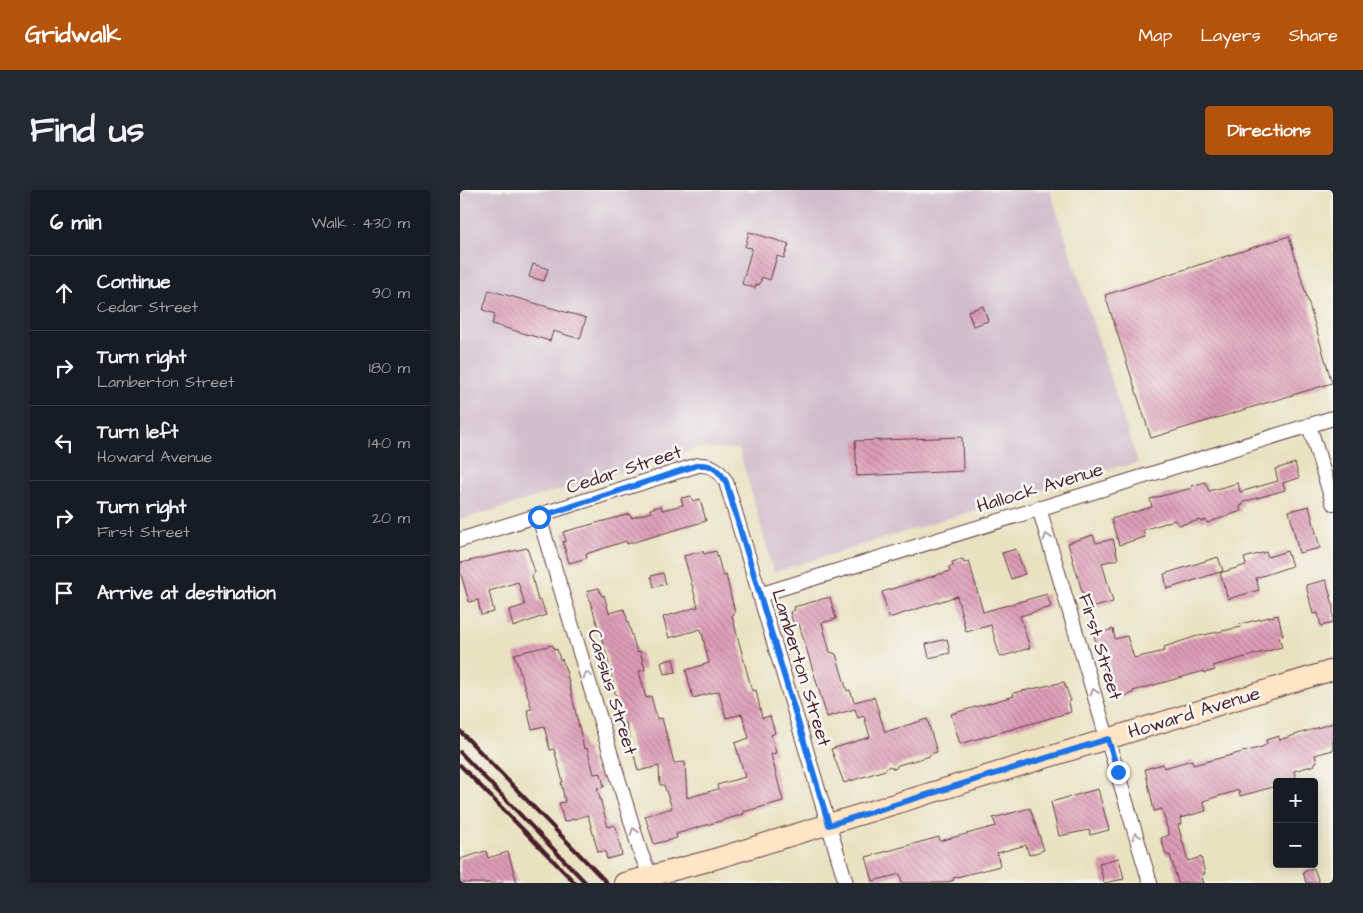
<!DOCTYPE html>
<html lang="en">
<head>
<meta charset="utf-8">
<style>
  :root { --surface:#171b24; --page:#242831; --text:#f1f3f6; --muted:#9ea1a6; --line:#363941; --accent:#b45309 }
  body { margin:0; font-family:"Architects Daughter",sans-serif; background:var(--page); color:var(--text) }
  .controls { position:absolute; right:15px; bottom:15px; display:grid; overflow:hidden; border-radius:5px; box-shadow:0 2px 12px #0003 }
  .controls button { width:45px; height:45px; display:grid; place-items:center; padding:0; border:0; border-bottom:1px solid var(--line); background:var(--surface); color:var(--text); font:25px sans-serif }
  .stop { position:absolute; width:15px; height:15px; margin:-11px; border:4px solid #1a73e8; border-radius:50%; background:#fff }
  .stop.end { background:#1a73e8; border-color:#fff; box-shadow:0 1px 5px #0008 }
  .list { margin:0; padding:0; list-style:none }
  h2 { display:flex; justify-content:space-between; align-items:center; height:65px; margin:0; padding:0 20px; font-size:21px }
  h2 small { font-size:16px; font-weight:400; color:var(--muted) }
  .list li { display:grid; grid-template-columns:32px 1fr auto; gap:15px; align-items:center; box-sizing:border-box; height:75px; padding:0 20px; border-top:1px solid var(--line) }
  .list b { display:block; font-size:19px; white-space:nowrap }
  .list p { margin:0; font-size:16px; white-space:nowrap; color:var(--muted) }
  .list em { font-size:16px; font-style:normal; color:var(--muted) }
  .icon { flex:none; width:28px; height:28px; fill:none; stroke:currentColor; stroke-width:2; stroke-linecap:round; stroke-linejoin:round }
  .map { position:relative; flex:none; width:873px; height:693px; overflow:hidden; border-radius:5px }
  header { display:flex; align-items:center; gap:30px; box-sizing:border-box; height:70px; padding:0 25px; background:var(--accent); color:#fff }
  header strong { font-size:24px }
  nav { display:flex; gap:28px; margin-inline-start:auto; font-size:18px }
  .intro { display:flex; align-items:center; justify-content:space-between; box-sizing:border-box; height:120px; padding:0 30px }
  h1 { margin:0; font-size:35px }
  .button { padding:12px 22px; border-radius:5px; background:var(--accent); color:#fff; font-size:18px; font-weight:700 }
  main { display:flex; gap:30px; padding:0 30px }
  aside { flex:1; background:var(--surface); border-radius:5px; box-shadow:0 2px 12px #0003 }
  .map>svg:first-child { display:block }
</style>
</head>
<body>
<header>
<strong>Gridwalk</strong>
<nav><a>Map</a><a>Layers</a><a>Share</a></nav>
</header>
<div class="intro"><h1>Find us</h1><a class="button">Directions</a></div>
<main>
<aside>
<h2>6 min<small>Walk · 430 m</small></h2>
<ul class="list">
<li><svg class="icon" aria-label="ahead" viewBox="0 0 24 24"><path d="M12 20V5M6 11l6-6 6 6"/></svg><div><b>Continue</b><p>Cedar Street</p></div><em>90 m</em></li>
<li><svg class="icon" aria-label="right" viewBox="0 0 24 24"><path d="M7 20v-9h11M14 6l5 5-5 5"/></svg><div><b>Turn right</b><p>Lamberton Street</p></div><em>180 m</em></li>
<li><svg class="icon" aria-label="left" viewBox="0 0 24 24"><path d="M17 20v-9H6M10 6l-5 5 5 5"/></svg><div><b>Turn left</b><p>Howard Avenue</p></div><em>140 m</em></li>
<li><svg class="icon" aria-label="right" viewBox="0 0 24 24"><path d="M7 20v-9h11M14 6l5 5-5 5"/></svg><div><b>Turn right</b><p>First Street</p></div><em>20 m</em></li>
<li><svg class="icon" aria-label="arrive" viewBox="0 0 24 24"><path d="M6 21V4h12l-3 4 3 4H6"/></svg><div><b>Arrive at destination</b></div></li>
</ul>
</aside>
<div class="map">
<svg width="873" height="693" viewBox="0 0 873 693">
  <defs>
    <pattern id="building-back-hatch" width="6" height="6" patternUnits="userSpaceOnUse" patternTransform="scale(1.25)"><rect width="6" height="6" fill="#dd9cb6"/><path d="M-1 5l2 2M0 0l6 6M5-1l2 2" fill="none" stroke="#b57f94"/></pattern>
  </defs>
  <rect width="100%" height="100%" fill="#f6f6f2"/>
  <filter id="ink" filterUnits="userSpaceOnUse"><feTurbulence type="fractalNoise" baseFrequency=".02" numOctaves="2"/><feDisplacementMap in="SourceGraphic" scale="10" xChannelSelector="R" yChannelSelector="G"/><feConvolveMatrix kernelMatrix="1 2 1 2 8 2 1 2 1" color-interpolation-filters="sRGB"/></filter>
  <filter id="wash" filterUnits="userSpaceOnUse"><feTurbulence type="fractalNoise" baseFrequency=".0096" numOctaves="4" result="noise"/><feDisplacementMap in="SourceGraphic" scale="20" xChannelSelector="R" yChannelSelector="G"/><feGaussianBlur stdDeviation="1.12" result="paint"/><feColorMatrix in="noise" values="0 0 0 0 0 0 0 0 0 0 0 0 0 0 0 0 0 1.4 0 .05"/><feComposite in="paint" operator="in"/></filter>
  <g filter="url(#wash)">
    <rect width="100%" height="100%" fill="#e9e2c1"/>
    <path fill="#d1bdcb" d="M0,0H590L678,273L652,278L314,382L279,259L238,258L0,330Z"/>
    <g id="blocks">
      <path fill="url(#building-back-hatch)" d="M289,42L329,54L324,68L317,66L310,90L302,87L299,95L296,94L295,98L282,94L292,58L285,57Z
        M829,46L872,193L691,248L645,105Z
        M73,74L88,79L84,91L69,87Z
        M29,100L126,128L120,149L93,141L90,151L32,134L35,124L23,120Z
        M523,116L528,131L513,136L508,121Z
        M502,247L503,281L397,286L395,251Z
        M835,273L839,288L823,293L825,300L783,312V315L780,316L781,321L747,333L746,330L741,332V330L719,335L715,330L683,340L685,347L659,355L651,329L692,317L690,309L732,298L731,296L745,292L749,301L778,293L780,302L818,291L815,279Z
        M231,306L233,311L240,309L246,331L167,354L166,351L126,364L127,368L109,373L103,352L106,351L103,342L170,324L171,328L191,322L190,319L201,316L202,320L223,315L221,308Z
        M849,316L860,358L839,363L829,321Z
        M633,345L636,353L653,349L658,369L642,373L653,412L627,419L608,353Z
        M67,358L75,382L72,386L78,411L81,410L86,425L53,437L49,420L65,415L58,392L29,401L34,422L21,425L18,410L9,412L0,381V373Z
        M556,359L565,384L551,389L542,363Z
        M243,361L244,364L256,361L263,386L266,385L275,423L272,426L292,501L296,500L302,528L310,526L315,543L311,545L316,563L311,564L323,611L283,622L284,624L216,644L217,648L194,654L185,626L212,618L204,595H200L199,576L178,581L166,533L162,534L147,466L127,401L139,398L142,406L144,405L149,423L164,419L177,462L180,461L185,480L179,481L186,508L191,506L197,529L202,528L214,573L225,572L227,608L258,599L257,595L285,587L275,553L289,548L282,524L266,528L259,501L233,508L226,480L249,473L241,439L209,448L203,427L238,417L224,366Z
        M827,361L832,376L796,388L799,400L768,409L760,383L786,375L784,368L806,362L808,367Z
        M758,367L763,381L707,399L704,384Z
        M503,369L504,373L509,371L523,422L587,404L591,417L560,426L570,458L540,467L531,435L506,442L497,406L429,428L422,402L490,381L489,377L493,376L492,372Z
        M203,383L206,394L194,397L191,386Z
        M866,390L873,415V433L861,436L858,423L853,424L846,395Z
        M370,407L376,429L362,433L370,462L376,464L387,501L390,500L394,512L414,507L425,542L467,529L477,562L470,564V566L438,575L435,579L429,576L425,580L384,593L371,559L410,547L404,526L398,528L395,519L367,527L339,434L334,436L330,422L335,420L334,417Z
        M818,425L823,446L819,447L822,457L753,476L755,480L744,483V481L673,501V503L653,509L634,445L653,439L655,449L667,446L674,468L705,461L704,457L734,447L781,437L780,434Z
        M487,449L490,463L469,468L466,454Z
        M93,455L94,460L97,459L100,470L102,469L107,484L124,559L127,558L134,584L141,583L144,597L137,598L148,637L153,635L156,637L162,665L147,669L145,661L138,662L128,625L104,632L99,613L105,612L101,592H103L94,559L90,560L84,536L72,539L67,520L72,519L54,464Z
        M213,469L216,482L204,484L201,472Z
        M604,492L611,511L609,512L611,522L500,554L491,524L554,506L553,503Z
        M873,533V560L855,565L857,572L854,573L855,575L834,581L837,592H817V596L780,606L779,600L743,611L746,621L720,628L721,634L718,635L728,671L741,667L745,684L741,685L744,693H718L710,665H706L701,648L709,645L702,619L694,621L685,579L703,574L704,578L732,570L733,575L802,557L807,554L806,550L819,546V550Z
        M638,599L649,640L630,645L629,640L599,646L591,612Z
        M570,618L584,660L569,665L566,655L537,663L540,676L493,688L494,690L484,693H442L440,684L413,691L406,667L479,647L480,651L536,636L533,628Z
        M26,661L28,668L48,662L57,693H0V669Z
        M659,668L664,689L644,693L639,673Z
        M854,678L859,693H846L843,682Z"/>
    </g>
  </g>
  <g filter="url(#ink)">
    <use href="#blocks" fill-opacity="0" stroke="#623c42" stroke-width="1"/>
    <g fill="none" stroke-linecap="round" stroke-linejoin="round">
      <defs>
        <path id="minor" d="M849,235L873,313
          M579,318L690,693
          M79,327L181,664L191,687
          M0,350L238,275C252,274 259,280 266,292L386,693
          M299,405L873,228"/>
        <path id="secondary" d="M164,693L248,671L873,480"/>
      </defs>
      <use href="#minor" stroke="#623c42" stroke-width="16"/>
      <use href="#secondary" stroke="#623c42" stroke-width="22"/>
      <use href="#minor" stroke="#fff" stroke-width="14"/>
      <use href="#secondary" stroke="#fee5c5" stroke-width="20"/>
      <path stroke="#4a1f2b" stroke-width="4" d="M0,541L147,693
        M0,562L126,693
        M0,575L115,693"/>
    </g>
    <defs><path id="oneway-chevron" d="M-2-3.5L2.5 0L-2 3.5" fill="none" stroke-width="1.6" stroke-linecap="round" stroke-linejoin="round" transform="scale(1.25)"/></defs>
    <g stroke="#ae9aa0">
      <use href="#oneway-chevron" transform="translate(587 347) rotate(-107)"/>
      <use href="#oneway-chevron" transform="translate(127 485) rotate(-107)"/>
      <use href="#oneway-chevron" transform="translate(634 502) rotate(-107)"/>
      <use href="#oneway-chevron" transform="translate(174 641) rotate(-107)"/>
      <use href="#oneway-chevron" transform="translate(676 646) rotate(-106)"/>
    </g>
  </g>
  <g fill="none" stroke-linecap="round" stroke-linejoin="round" filter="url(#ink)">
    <path stroke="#1a73e8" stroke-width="6" d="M79,327L238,275C252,274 259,280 266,292L369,635L648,549L658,582"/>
  </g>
  <g text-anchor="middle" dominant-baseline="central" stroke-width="5" stroke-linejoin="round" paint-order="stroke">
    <g font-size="19" fill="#4a1f2b" stroke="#f6f6f2">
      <text transform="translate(164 280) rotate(-18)">Cedar Street</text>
      <text transform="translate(580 298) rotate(-17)">Hallock Avenue</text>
      <text transform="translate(640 457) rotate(73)">First Street</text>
      <text transform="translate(341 478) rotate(73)">Lamberton Street</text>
      <text transform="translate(152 502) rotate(73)">Cassius Street</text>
      <text transform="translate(734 523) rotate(-17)">Howard Avenue</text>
    </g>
  </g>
</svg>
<div class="controls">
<button>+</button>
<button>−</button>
</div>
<div class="stop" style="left:79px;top:327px"></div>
<div class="stop end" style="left:658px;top:582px"></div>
</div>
</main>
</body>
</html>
